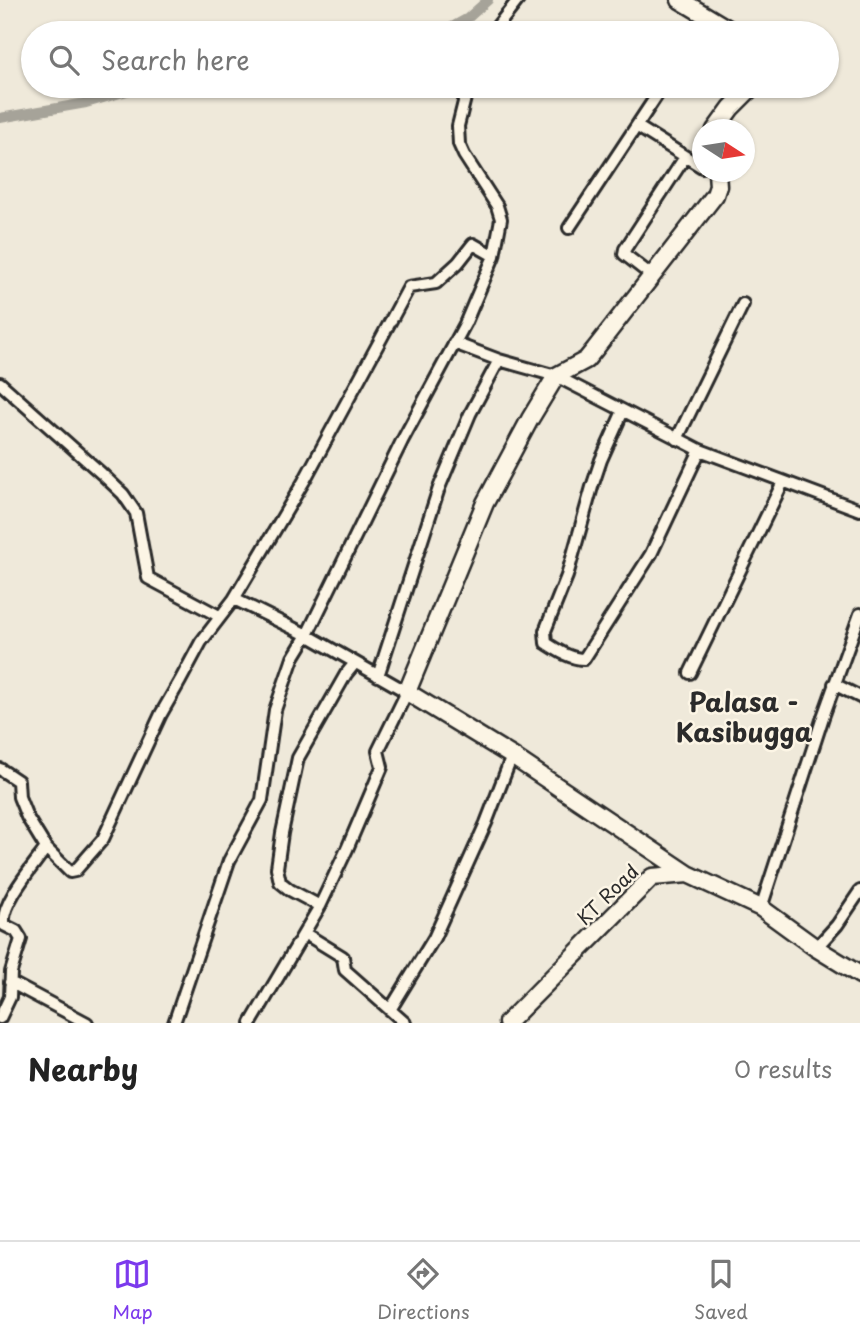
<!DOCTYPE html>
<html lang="en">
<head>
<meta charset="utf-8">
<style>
  :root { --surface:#fff; --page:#f2f2f2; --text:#222; --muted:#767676; --line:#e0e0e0; --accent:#7c3aed }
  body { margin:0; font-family:"Playpen Sans",sans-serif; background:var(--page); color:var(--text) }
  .compass { position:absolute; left:692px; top:119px; width:63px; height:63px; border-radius:50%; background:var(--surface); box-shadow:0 2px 5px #0004; rotate:102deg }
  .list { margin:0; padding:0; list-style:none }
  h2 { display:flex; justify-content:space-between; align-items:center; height:91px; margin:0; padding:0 28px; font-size:30px }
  h2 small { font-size:23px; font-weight:400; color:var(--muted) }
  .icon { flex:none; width:38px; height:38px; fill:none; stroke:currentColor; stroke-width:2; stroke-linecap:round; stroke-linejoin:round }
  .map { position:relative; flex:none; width:860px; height:1023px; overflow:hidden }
  .search { position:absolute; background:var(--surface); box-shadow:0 2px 5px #0004; left:21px; right:21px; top:21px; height:77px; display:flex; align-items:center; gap:18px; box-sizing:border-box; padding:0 24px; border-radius:38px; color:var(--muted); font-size:26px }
  .sheet { height:217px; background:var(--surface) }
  nav { display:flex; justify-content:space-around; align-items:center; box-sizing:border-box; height:98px; border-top:2px solid var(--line); background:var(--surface); font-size:19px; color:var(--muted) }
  nav a { display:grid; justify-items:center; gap:4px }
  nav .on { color:var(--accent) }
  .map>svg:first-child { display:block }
</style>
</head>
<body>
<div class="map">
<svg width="860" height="1023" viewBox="0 0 860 1023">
  <rect width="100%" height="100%" fill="#efe9da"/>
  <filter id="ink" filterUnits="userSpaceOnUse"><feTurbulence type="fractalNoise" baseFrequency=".0143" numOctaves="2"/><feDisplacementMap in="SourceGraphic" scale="14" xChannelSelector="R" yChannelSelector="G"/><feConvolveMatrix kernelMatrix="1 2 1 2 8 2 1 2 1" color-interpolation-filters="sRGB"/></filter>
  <g filter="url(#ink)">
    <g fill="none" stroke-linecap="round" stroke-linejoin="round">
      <path stroke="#a6a399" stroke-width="10" d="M441,33L468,18L488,0
        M257,86H258
        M0,118L86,103L144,86"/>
      <defs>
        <path id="minor" d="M492,33L518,0
          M699,33L710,18
          M638,127L702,167
          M569,228L663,86
          M651,275L624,254L625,249L685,157
          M454,343L499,360L556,376L700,450L860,510
          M0,383L102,474L123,494L136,513L148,578L219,616
          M623,411L601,460L592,487L567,576L545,631L546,643C557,650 570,659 584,659L651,554L700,450
          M677,439L743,304
          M234,599L307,635L407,692L378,751L382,767L347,849L320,906L251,1023
          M690,673L783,482
          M378,676L439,488L470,414L499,360
          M834,684L860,697
          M0,769L18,781L19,797L27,817L46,848L70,872L75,871L103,839L161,714L180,681L201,642L234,599L304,481L409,287L436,283L458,263L473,244L494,256
          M320,906L290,890L280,882L277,868L282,833L298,758L346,674L355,663
          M761,908L823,717L860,614
          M304,933L343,957L345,970L405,1023
          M816,948L837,925L860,891
          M10,982L87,1023
          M390,1010L434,938L486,823L512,756
          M0,1018L10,997L11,972L21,939L16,931L4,925C0,904 34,865 46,848
          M174,1023L229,861L262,800L275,710L293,658L307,635L402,441L465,324L494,256L501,219L497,206L464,155L459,144L458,126L468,86"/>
        <path id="secondary" d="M680,0L735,33
          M715,130L731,108L753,86
          M688,874L512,756L407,692L485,503L530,419L556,376L586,360L595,349L715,195L718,186L717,172
          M507,1023L652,877L688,874L761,908L816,948L860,975"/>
      </defs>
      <use href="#minor" stroke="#2b2b2b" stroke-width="16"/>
      <use href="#secondary" stroke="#2b2b2b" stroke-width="21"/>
      <use href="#minor" stroke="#fcf5e5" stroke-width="10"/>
      <use href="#secondary" stroke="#fcf5e5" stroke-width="16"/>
    </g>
  </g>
  <g text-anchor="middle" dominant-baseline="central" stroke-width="5" stroke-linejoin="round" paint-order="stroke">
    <g font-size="19" fill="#2b2b2b" stroke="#fcf5e5">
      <text transform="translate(607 894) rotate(-44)">KT Road</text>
    </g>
    <g font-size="26" font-weight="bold" fill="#2b2b2b" stroke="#fcf5e5">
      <text x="744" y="701">Palasa -<tspan x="744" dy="30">Kasibugga</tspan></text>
    </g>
  </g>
</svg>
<svg class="compass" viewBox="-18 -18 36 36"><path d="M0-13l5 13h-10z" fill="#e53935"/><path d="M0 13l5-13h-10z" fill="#767676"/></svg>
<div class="search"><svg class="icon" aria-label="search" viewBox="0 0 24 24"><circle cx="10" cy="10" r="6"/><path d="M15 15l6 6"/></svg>Search here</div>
</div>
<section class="sheet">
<h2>Nearby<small>0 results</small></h2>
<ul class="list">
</ul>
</section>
<nav>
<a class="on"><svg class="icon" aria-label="map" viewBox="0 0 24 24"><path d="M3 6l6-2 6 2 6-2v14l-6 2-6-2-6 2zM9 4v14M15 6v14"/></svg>Map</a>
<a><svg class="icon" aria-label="directions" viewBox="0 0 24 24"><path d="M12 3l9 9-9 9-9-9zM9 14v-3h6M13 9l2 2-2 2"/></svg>Directions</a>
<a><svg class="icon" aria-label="saved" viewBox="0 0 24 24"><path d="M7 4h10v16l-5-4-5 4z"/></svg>Saved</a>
</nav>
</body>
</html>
